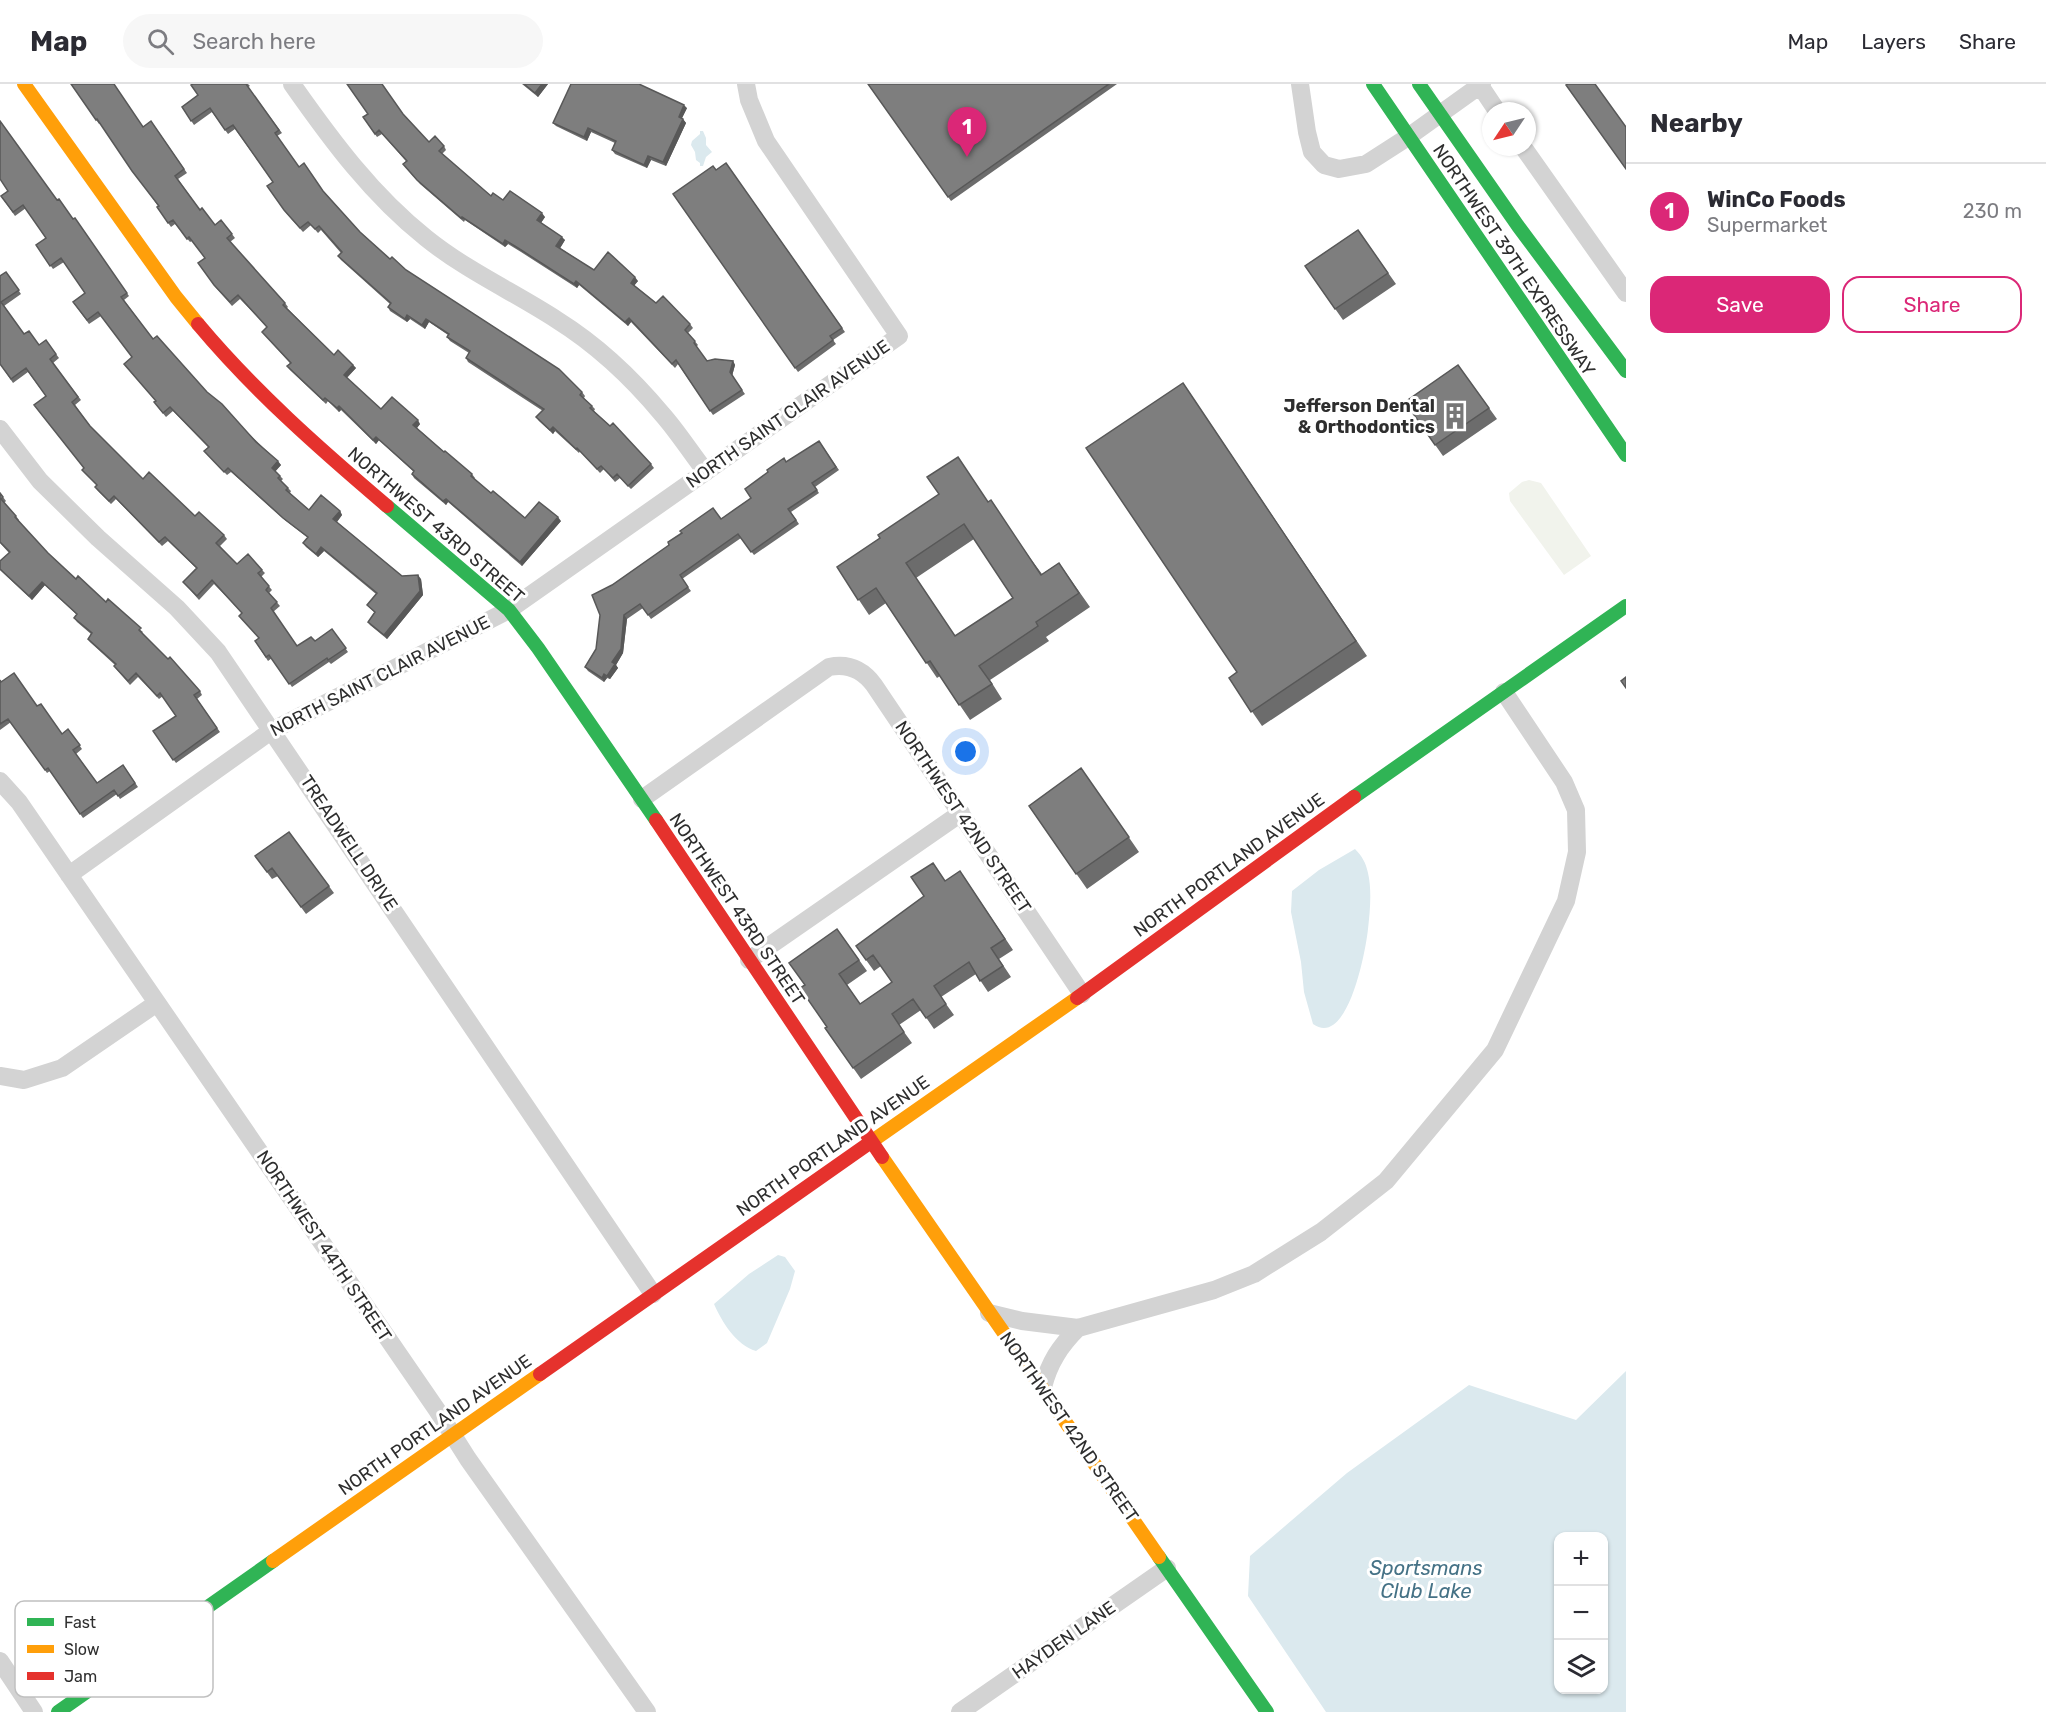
<!DOCTYPE html>
<html lang="en">
<head>
<meta charset="utf-8">
<style>
  :root { --surface:#fff; --page:#f7f7f7; --text:#2b2b33; --muted:#7c7c81; --line:#e1e1e2; --accent:#db2777 }
  body { margin:0; font-family:Rubik,sans-serif; background:var(--page); color:var(--text) }
  .controls { position:absolute; right:18px; bottom:18px; display:grid; overflow:hidden; border-radius:12px; box-shadow:0 2px 4px #0004 }
  .controls button { width:54px; height:54px; display:grid; place-items:center; padding:0; border:0; border-bottom:2px solid var(--line); background:var(--surface); color:var(--text); font:30px sans-serif }
  .compass { position:absolute; left:1482px; top:18px; width:54px; height:54px; border-radius:50%; background:var(--surface); box-shadow:0 2px 4px #0004; rotate:235deg }
  .you { position:absolute; left:966px; top:668px; width:21px; height:21px; margin:-15px; border:4px solid #fff; border-radius:50%; background:#1a73e8; box-shadow:0 0 0 9px #1a73e833 }
  .badge { display:grid; place-items:center; width:39px; height:39px; border-radius:50%; background:var(--accent); color:#fff; font-size:20px; font-weight:700 }
  .pin { position:absolute; translate:-50% -50px; filter:drop-shadow(0 2px 3px #0008) }
  .pin::after { content:''; position:absolute; top:32px; width:21px; height:18px; background:inherit; clip-path:polygon(0 0,100% 0,50% 100%) }
  .list { margin:0; padding:0; list-style:none }
  h2 { display:flex; justify-content:space-between; align-items:center; height:78px; margin:0; padding:0 24px; font-size:26px }
  h2 small { font-size:20px; font-weight:400; color:var(--muted) }
  .list li { display:grid; grid-template-columns:39px 1fr auto; gap:18px; align-items:center; box-sizing:border-box; height:96px; padding:0 24px; border-top:2px solid var(--line) }
  .list b { display:block; font-size:22px; white-space:nowrap }
  .list p { margin:0; font-size:20px; white-space:nowrap; color:var(--muted) }
  .list em { font-size:20px; font-style:normal; color:var(--muted) }
  .actions { display:flex; gap:12px; padding:18px 24px }
  .actions a { flex:1; padding:14px 0; border:2px solid var(--accent); border-radius:18px; text-align:center; font-size:21px; color:var(--accent) }
  .actions .main { background:var(--accent); color:#fff }
  .icon { flex:none; width:33px; height:33px; fill:none; stroke:currentColor; stroke-width:2; stroke-linecap:round; stroke-linejoin:round }
  .map { position:relative; flex:none; width:1626px; height:1628px; overflow:hidden }
  header { display:flex; align-items:center; gap:36px; box-sizing:border-box; height:84px; padding:0 30px; background:var(--surface); border-bottom:2px solid var(--line) }
  header strong { font-size:28px }
  nav { display:flex; gap:33px; margin-inline-start:auto; font-size:21px }
  .search { width:420px; height:54px; background:var(--page); display:flex; align-items:center; gap:15px; box-sizing:border-box; padding:0 21px; border-radius:33px; color:var(--muted); font-size:22px }
  main { display:flex }
  aside { flex:1; background:var(--surface) }
  .map>svg:first-child { display:block }
</style>
</head>
<body>
<header>
<strong>Map</strong>
<div class="search"><svg class="icon" aria-label="search" viewBox="0 0 24 24"><circle cx="10" cy="10" r="6"/><path d="M15 15l6 6"/></svg>Search here</div>
<nav><a>Map</a><a>Layers</a><a>Share</a></nav>
</header>
<main>
<div class="map">
<svg width="1626" height="1628" viewBox="0 0 1626 1628">
  <rect width="100%" height="100%" fill="#fff"/>
  <path fill="#f1f3ec" d="M1529,396L1541,399L1591,472L1564,491L1510,417L1509,409L1522,398Z"/>
  <path fill="#dbe9ee" fill-rule="evenodd" d="M700,47H703L706,54V61L712,68L706,73L703,82H700V79L696,76L695,68L691,61L692,57L700,50Z
    M1355,765C1362,772 1366,779 1368,789C1372,806 1370,827 1368,845C1366,865 1348,965 1313,940L1304,908L1301,878L1291,828L1292,807L1319,786Z
    M778,1171L785,1173L795,1187L790,1205L767,1259L756,1267C736,1261 722,1238 714,1220L749,1190Z
    M1626,1287V1628H1326L1248,1512L1250,1472L1347,1389L1469,1301L1576,1336ZM1604,1452V1606H1558V1452Z"/>
  <g fill="none" stroke-linecap="round" stroke-linejoin="round">
    <path stroke="#d3d3d3" stroke-width="18" d="M292,0C332,57 372,111 426,154C467,187 514,208 557,236C597,261 632,294 662,330C678,348 691,369 706,388
      M1300,0L1307,48L1312,68L1324,81L1339,85L1366,80L1408,53L1482,0
      M1479,0L1497,27
      M1523,63L1626,209
      M0,345L40,397L98,454L177,524L218,568L653,1210
      M0,697L19,718L437,1326L468,1375L647,1628
      M642,715L829,583C848,579 863,586 874,601L1082,910
      M69,791L271,647L509,526L899,252L766,57L749,16L746,0
      M749,876L961,729
      M0,992L24,996L62,984L157,919
      M989,1229L1022,1237L1078,1244L1214,1206L1254,1190L1321,1148L1386,1097L1495,966L1566,817L1577,768L1576,726L1564,698L1504,608
      M1043,1303C1049,1279 1060,1262 1078,1244
      M0,1577L34,1628
      M960,1628L1167,1484"/>
    <path stroke="#30b455" stroke-width="14" d="M1373,0L1626,371
      M1419,0L1518,142L1626,287
      M387,422L509,526L538,564L656,736
      M1354,713L1626,522
      M1159,1473L1267,1628
      M58,1628L273,1477"/>
    <path stroke="#ff9f0a" stroke-width="14" d="M24,0L176,213L198,240
      M868,1060L1077,914
      M882,1073L1159,1473
      M273,1477L540,1290"/>
    <path stroke="#e5322d" stroke-width="14" d="M198,240C254,307 320,365 387,422
      M656,736L882,1073
      M1077,914L1354,713
      M540,1290L868,1060"/>
  </g>
  <path fill="#6c6c6c" fill-rule="evenodd" d="M71,0L143,43L151,37L187,89L178,95L200,126L215,141L221,136L235,154L230,158L285,219L288,223L287,224L334,271L353,281L356,284L347,294L381,325L420,340L417,344L444,368L472,390L475,394L474,395L491,409L525,434L561,437L522,482L448,418L446,421L414,394L412,390L414,388L379,356L376,360L341,326L339,328L328,317L326,320L290,286L287,282L290,279L262,248L267,243L240,215L232,222L217,205L198,179L205,174L192,157L190,158L175,140L171,143L157,123L158,122L100,39L99,40Z
    M193,0H248L250,2L248,3L282,49L277,52L299,83L323,107L360,148L390,175L582,308L585,312L584,314L595,325L594,327L651,380L654,384L631,405L620,394L615,398L604,385L600,389L580,367L579,369L555,347L553,350L539,337L536,333L543,327L468,278L466,274L469,269L450,257L447,253L448,251L429,238L425,245L410,235L407,238L390,227L388,223L390,220L341,176L338,172L341,169L321,146L318,149L311,141L303,148L287,130L267,102L273,98L235,45L228,50L212,28L194,41L182,23L198,11Z
    M522,0H548L538,13Z
    M868,0H1117L951,117Z
    M687,24L682,34L686,39L666,82L651,76L647,84L615,70L612,66L615,59L591,48L587,57L556,42L553,39Z
    M368,30H403L429,58L444,62L446,66L442,70L491,112L503,116L545,133L541,139L565,156L560,164L594,186L638,197L634,201L656,219L690,240L693,244L688,249L698,261L696,263L707,277H733L735,281L732,292L745,310L713,331L678,280L675,284L631,238L628,242L579,201L577,204L521,168L508,160L505,163L465,136L464,138L420,100L403,80L406,77L382,50L377,53L363,33Z
    M726,79L845,248L833,256L836,260L798,288L673,110L716,86Z
    M8,107L57,116L73,135L77,138L129,212L124,216L153,255L281,381L275,387L283,395L281,397L291,407L290,409L309,426L340,427L342,431L337,438L402,492L421,495L423,511L387,555L370,541L368,538L375,529L367,521L376,510L324,467L318,473L306,463L303,459L308,454L286,437L231,388L227,391L204,367L208,363L173,327L166,333L157,322L156,317L124,280L132,273L101,232L89,240L73,218L85,209L64,178L53,185L36,161L46,154L26,124L15,132L1,112Z
    M1358,146L1396,200L1343,236L1305,182Z
    M6,188L21,210L4,222L24,250L39,261L56,270L59,274L53,279L81,316L75,321L90,342L143,395L195,432L224,451L227,455L220,462L237,480L262,486L265,489L261,493L272,506L269,509L280,522L273,528L297,562L315,557L332,545L348,568L331,580L329,578L292,603L272,574L268,577L255,557L259,554L239,532L242,529L214,500L199,516L183,498L196,484L168,457L162,462L116,415L111,420L98,407L95,403L97,401L82,386L84,384L46,312L28,288L13,299L0,280V192Z
    M1458,281L1497,335L1443,372L1405,318Z
    M1183,299L1367,572L1262,642L1229,594L1237,588Z
    M819,357L839,386L815,403L819,409L791,428L799,440L754,471L741,454L682,495L691,507L651,535L643,524L627,535L623,569L616,581L618,584L610,595L607,594L604,598L588,587L585,583L596,565L612,501L721,435L751,414L786,378Z
    M0,409L6,417L4,419L16,432L19,436L18,437L48,469L76,495L143,548L142,549L200,607L202,611L197,615L220,648L176,679L153,647L176,632L163,612L159,615L138,593L130,601L117,586L114,582L115,581L90,558L88,555L91,550L77,538L74,534L77,531L45,501L32,516L0,486V477L9,469L0,459Z
    M988,418L1042,490L1059,479L1090,523L1046,553L1049,557L990,596L1002,615L970,636L940,592L937,594L886,519L869,531L837,483ZM974,455L1013,514L955,552L916,494Z
    M0,596L37,622L62,650L68,645L82,665L76,670L97,699L123,681L138,703L120,715L117,710L83,734L50,687L47,689L11,638L0,646Z
    M1081,684L1139,768L1087,805L1029,722Z
    M289,748L334,809L306,830L278,792L272,795L255,772Z
    M960,787L1013,866L999,875L1011,893L988,908L976,890L941,913L954,931L934,945L921,926L899,941L912,959L861,995L825,944L827,943L805,901L837,845L867,887L847,901L860,920L892,898L881,882L874,887L856,862Z"/>
  <path fill="#585858" d="M542,0H548L538,13L535,9Z
    M684,21L687,24L681,36L679,33Z
    M683,35L686,39L666,82L663,78Z
    M588,44L591,48L587,57L584,53Z
    M648,72L651,76L647,84L644,81Z
    M542,129L545,133L540,140L537,136Z
    M562,153L565,156L559,166L556,162Z
    M505,156L508,160L505,163L503,160Z
    M635,193L638,197L634,202L631,199Z
    M576,197L579,201L577,204L574,200Z
    M407,231L410,235L407,238L405,235Z
    M629,234L631,238L628,242L625,238Z
    M426,235L429,238L425,245L422,241Z
    M733,277L735,281L732,292L730,288Z
    M353,281L356,284L346,294L344,291Z
    M339,322L341,326L339,328L337,324Z
    M418,336L420,340L416,345L413,341Z
    M553,343L555,347L553,350L550,346Z
    M376,353L379,356L376,360L373,356Z
    M278,377L281,381L275,388L272,384Z
    M446,415L448,418L446,421L443,417Z
    M340,427L342,431L336,439L333,435Z
    M558,433L561,437L522,482L520,478Z
    M321,463L324,467L318,473L316,470Z
    M418,491L421,495L423,511L387,555L384,551Z
    M42,498L45,501L32,516L29,512Z
    M624,531L627,535L623,569L616,581L618,584L610,595L607,592L612,578Z
    M604,590L607,594L604,598L602,594Z"/>
  <path fill="#7e7e7e" stroke="#585858" stroke-width="1.5" fill-rule="evenodd" d="M71,0H114L143,43L151,37L184,85L175,92L200,126L202,124L215,141L221,136L232,150L227,154L285,219L283,221L334,271L338,266L353,281L344,291L381,325L392,313L418,336L413,341L444,368L445,367L472,390L471,392L491,409L493,407L525,434L539,418L558,433L520,478L446,415L443,417L412,390L414,387L376,353L373,356L339,322L337,324L325,314L323,316L287,282L291,279L262,248L267,243L238,211L230,218L214,201L198,179L205,174L189,153L187,155L173,136L168,139L157,123L159,122L132,87L97,35L96,36Z
    M193,0H246L279,46L275,49L299,83L304,79L323,107L360,148L390,175L392,173L406,186L559,285L582,308L580,311L592,322L590,324L610,342L613,339L651,380L628,402L617,390L613,394L601,382L597,385L577,364L576,365L553,343L550,346L536,333L544,325L466,274L470,267L447,253L449,250L426,235L422,241L407,231L405,235L388,223L391,219L338,172L342,168L319,142L315,145L308,138L300,144L284,126L267,102L273,98L233,41L225,46L210,24L191,37L182,23L198,11L191,1Z
    M347,0H382L403,30L429,58L435,52L444,62L439,67L491,112L493,109L503,116L510,107L542,129L537,136L562,153L556,162L594,186L608,168L635,193L631,199L656,219L663,212L690,240L685,246L695,257L694,259L707,277L715,275L733,277L730,288L742,306L710,327L676,276L672,280L629,234L625,238L576,197L574,200L518,164L505,156L503,160L462,133L461,134L417,96L403,80L407,77L379,46L375,50L363,33L368,30Z
    M524,0H542L535,9Z
    M571,0H639L684,21L679,33L683,35L663,78L648,72L644,81L612,66L616,57L588,44L584,53L553,39Z
    M868,0H1109L948,113Z
    M1568,0H1595L1626,43V85L1566,1Z
    M0,37L57,116L59,115L73,135L75,134L127,209L121,213L153,255L157,252L207,308L222,320L256,358L278,377L272,384L280,392L278,394L288,404L286,406L309,426L321,411L340,427L333,435L402,492L418,491L420,507L384,551L368,538L375,528L367,521L377,509L321,463L316,470L303,459L308,453L283,434L228,384L224,388L204,367L209,363L170,323L163,329L154,318L156,317L124,280L132,273L98,228L87,236L73,218L85,209L61,174L50,182L36,161L46,154L23,121L13,128L1,112L8,107L0,95Z
    M726,79L842,244L830,252L833,256L795,284L673,110L713,82L716,86Z
    M1358,146L1388,189L1335,225L1305,182Z
    M6,188L19,206L1,218L24,250L29,247L39,261L46,256L56,270L50,275L78,313L72,318L90,342L143,395L149,388L195,432L199,428L224,451L216,459L237,480L248,470L262,486L258,489L269,502L266,506L277,518L271,524L297,562L311,553L315,557L332,545L346,564L328,576L327,574L289,600L269,571L266,573L255,557L259,554L239,532L242,529L212,496L197,512L183,498L197,484L165,453L159,458L114,412L109,417L95,403L97,401L82,386L84,384L34,321L46,312L26,284L11,295L0,280V192Z
    M1458,281L1489,324L1435,361L1405,318Z
    M1183,299L1356,557L1251,628L1229,594L1237,588L1086,364Z
    M819,357L836,383L812,399L817,406L788,425L796,436L751,468L738,450L680,491L688,503L648,531L640,520L624,531L621,565L612,578L615,580L607,592L604,590L602,594L585,583L596,565L600,531L592,511L612,501L669,461L668,458L682,449L680,447L713,424L721,435L751,414L745,405L768,388L767,386L784,374L786,378Z
    M958,373L988,418L991,416L1041,491L1059,479L1079,509L1036,538L1038,542L979,582L992,600L959,621L930,577L926,579L876,504L858,516L837,483L880,454L878,451L939,410L927,393ZM964,440L1013,514L955,552L906,479Z
    M0,409L3,413L1,415L16,432L15,433L48,469L76,495L78,492L106,518L108,515L141,544L139,546L168,575L170,573L200,607L194,611L217,644L173,676L153,647L176,632L160,609L157,612L136,589L128,597L114,582L116,580L88,555L92,549L74,534L77,530L42,498L29,512L0,485V477L10,468L0,458Z
    M14,589L37,622L41,620L62,650L68,645L80,661L73,666L97,699L123,681L135,699L118,712L114,706L80,730L48,684L45,686L8,635L0,640V596L1,598Z
    M1626,593V604L1621,597Z
    M1081,684L1129,753L1076,790L1029,722Z
    M289,748L329,802L301,823L272,784L267,788L255,772Z
    M933,779L945,797L960,787L1005,855L991,864L1003,882L980,897L969,878L934,902L946,920L926,934L913,915L892,930L904,948L853,984L825,944L827,943L800,904L805,901L789,879L837,845L859,876L839,890L860,920L892,898L873,871L866,876L856,862L924,812L911,793Z"/>
  <defs>
    <symbol id="building-bare" viewBox="-9 -9 18 18"><path d="M-4-6H4V6H1V3H-1V6H-4ZM-2.5-4.3h1.7v1.8h-1.7ZM.8-4.3h1.7v1.8H.8ZM-2.5-1h1.7V.8h-1.7ZM.8-1h1.7V.8H.8Z" fill="#777" stroke="#fff" stroke-width="2.5" paint-order="stroke"/></symbol>
  </defs>
  <g fill-rule="evenodd">
    <use href="#building-bare" x="1436" y="313" width="38" height="38"/>
  </g>
  <g text-anchor="middle" dominant-baseline="central" stroke-width="6" stroke-linejoin="round" paint-order="stroke">
    <g font-size="18" fill="#2e2e2e" stroke="#fff">
      <text transform="translate(1514 176) rotate(56)">NORTHWEST 39TH EXPRESSWAY</text>
      <text transform="translate(788 330) rotate(-35)">NORTH SAINT CLAIR AVENUE</text>
      <text transform="translate(436 441) rotate(41)">NORTHWEST 43RD STREET</text>
      <text transform="translate(380 592) rotate(-27)">NORTH SAINT CLAIR AVENUE</text>
      <text transform="translate(963 733) rotate(56)">NORTHWEST 42ND STREET</text>
      <text transform="translate(349 759) rotate(56)">TREADWELL DRIVE</text>
      <text transform="translate(1229 781) rotate(-36)">NORTH PORTLAND AVENUE</text>
      <text transform="translate(737 825) rotate(56)">NORTHWEST 43RD STREET</text>
      <text transform="translate(833 1062) rotate(-35)">NORTH PORTLAND AVENUE</text>
      <text transform="translate(324 1162) rotate(56)">NORTHWEST 44TH STREET</text>
      <text transform="translate(435 1341) rotate(-35)">NORTH PORTLAND AVENUE</text>
      <text transform="translate(1069 1343) rotate(55)">NORTHWEST 42ND STREET</text>
      <text transform="translate(1064 1556) rotate(-35)">HAYDEN LANE</text>
    </g>
    <g font-size="18" font-weight="bold" fill="#2e2e2e" stroke="#fff" text-anchor="end">
      <text x="1435" y="322">Jefferson Dental<tspan x="1435" dy="21">&amp; Orthodontics</tspan></text>
    </g>
    <g font-size="20" font-style="italic" fill="#457286" stroke="#fff">
      <text x="1426" y="1484">Sportsmans<tspan x="1426" dy="23">Club Lake</tspan></text>
    </g>
  </g>
  <rect x="15" y="1517" width="198" height="96" rx="9" fill="#fff" stroke="#c0c0c0" stroke-width="1.5"/>
  <rect x="27" y="1534" width="27" height="8" fill="#30b455"/>
  <rect x="27" y="1561" width="27" height="8" fill="#ff9f0a"/>
  <rect x="27" y="1588" width="27" height="8" fill="#e5322d"/>
  <g font-size="16" fill="#2e2e2e">
    <text x="64" y="1544">Fast</text>
    <text x="64" y="1571">Slow</text>
    <text x="64" y="1598">Jam</text>
  </g>
</svg>
<div class="controls">
<button>+</button>
<button>−</button>
<button><svg class="icon" aria-label="layers" viewBox="0 0 24 24"><path d="M12 4l9 5-9 5-9-5zM3 14l9 5 9-5"/></svg></button>
</div>
<svg class="compass" viewBox="-18 -18 36 36"><path d="M0-13l5 13h-10z" fill="#e53935"/><path d="M0 13l5-13h-10z" fill="#7c7c81"/></svg>
<div class="you"></div>
<div class="pin badge" style="left:967px;top:73px">1</div>
</div>
<aside>
<h2>Nearby<small></small></h2>
<ul class="list">
<li><span class="badge">1</span><div><b>WinCo Foods</b><p>Supermarket</p></div><em>230 m</em></li>
</ul>
<div class="actions"><a class="main">Save</a><a>Share</a></div>
</aside>
</main>
</body>
</html>
